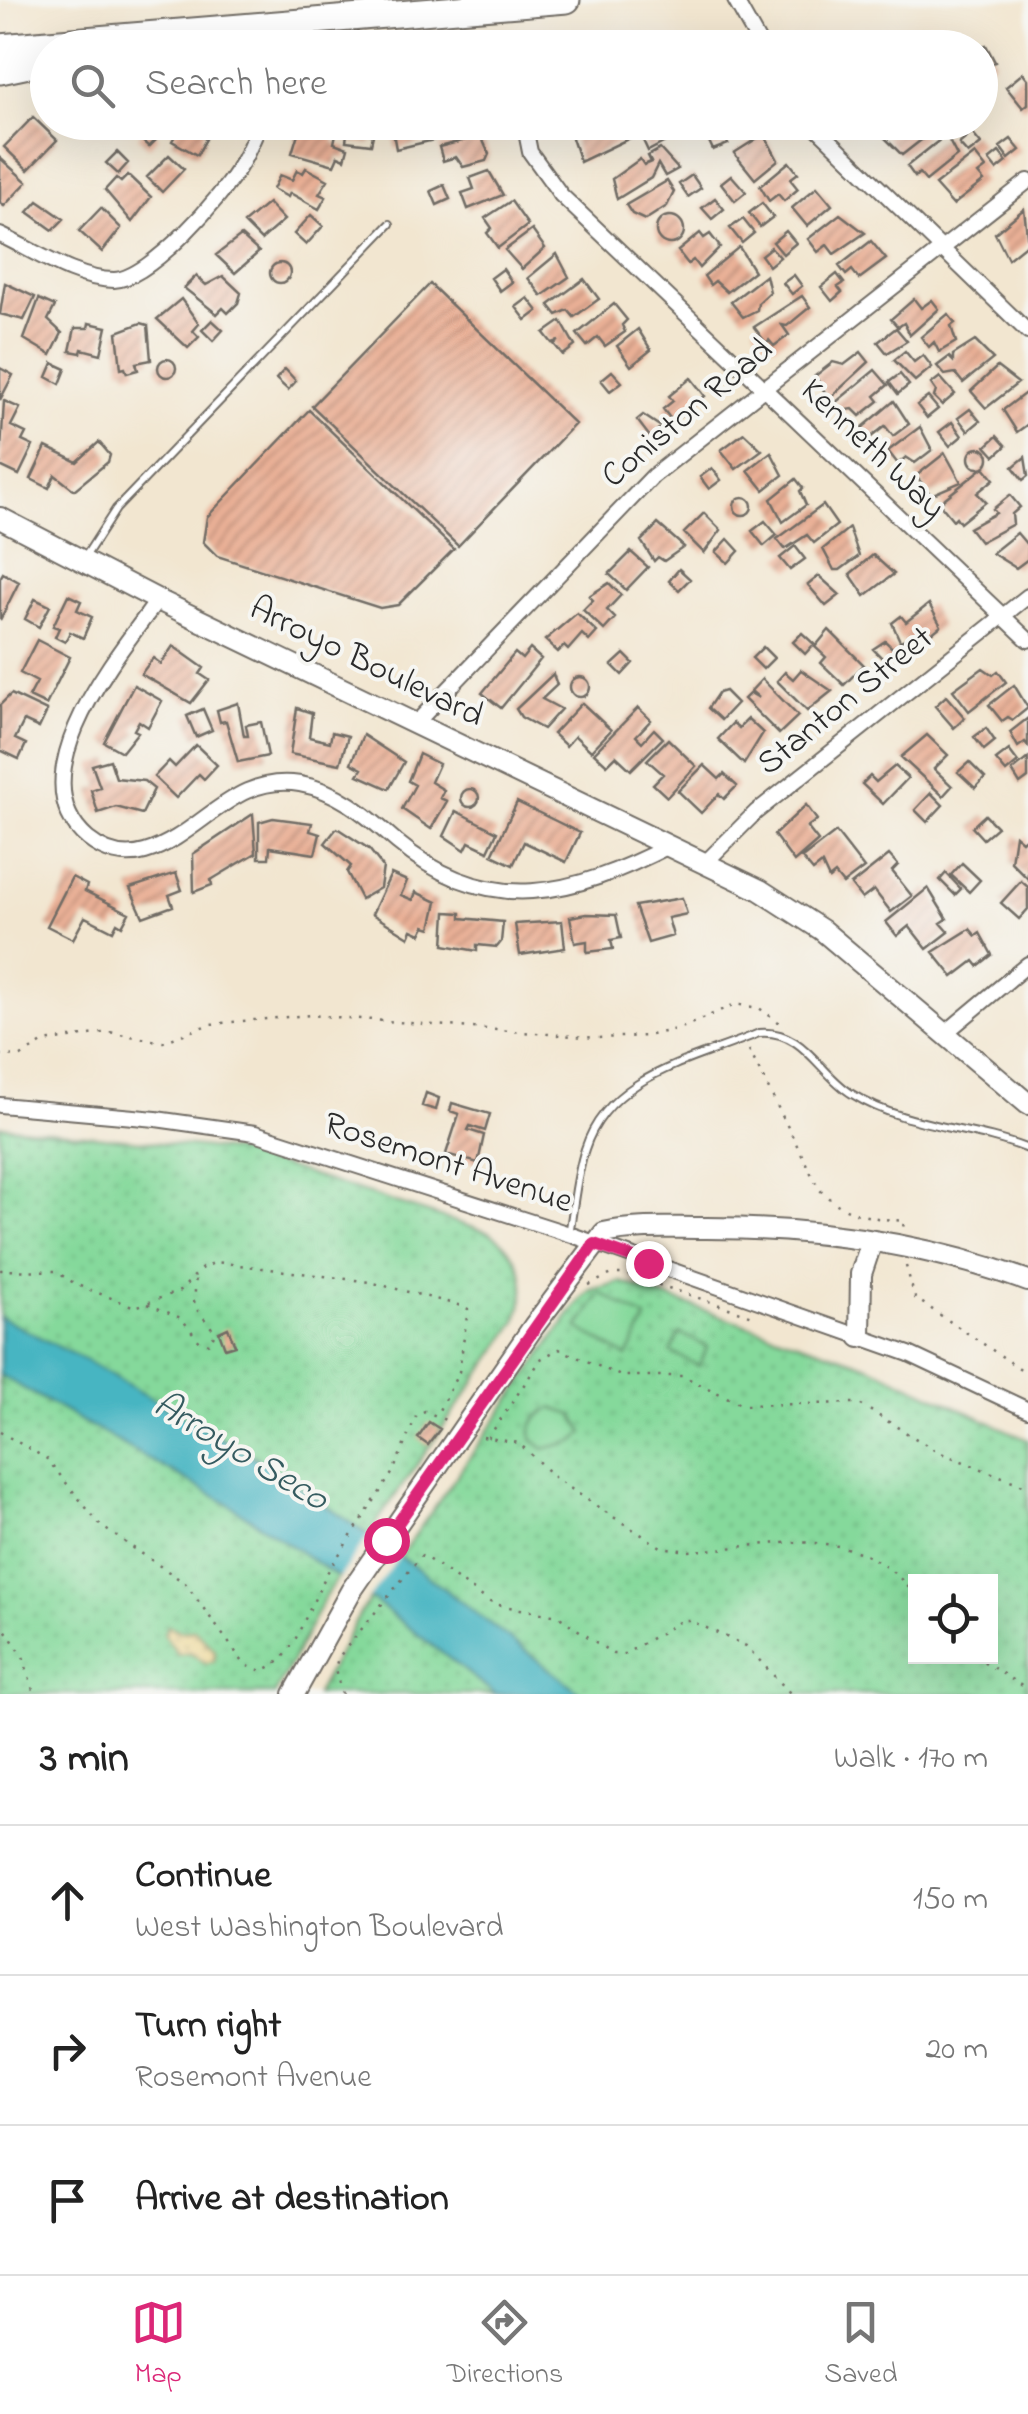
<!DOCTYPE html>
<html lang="en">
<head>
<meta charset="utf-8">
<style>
  :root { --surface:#fff; --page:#f2f2f2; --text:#222; --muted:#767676; --line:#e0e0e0; --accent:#db2777 }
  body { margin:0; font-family:"Indie Flower",sans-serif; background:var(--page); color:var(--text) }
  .controls { position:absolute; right:30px; bottom:30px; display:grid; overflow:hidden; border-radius:0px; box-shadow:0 10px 40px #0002 }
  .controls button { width:90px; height:90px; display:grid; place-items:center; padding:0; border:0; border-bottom:2px solid var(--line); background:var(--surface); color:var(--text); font:50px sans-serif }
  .stop { position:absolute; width:30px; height:30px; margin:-22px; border:8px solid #db2777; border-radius:50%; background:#fff }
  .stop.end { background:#db2777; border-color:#fff; box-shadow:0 2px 10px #0008 }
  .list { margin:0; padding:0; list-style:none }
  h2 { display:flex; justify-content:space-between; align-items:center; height:130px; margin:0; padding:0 40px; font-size:42px }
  h2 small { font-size:32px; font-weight:400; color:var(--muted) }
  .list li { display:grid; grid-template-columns:65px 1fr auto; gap:30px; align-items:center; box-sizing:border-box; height:150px; padding:0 40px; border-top:2px solid var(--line) }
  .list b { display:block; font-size:38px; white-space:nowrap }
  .list p { margin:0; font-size:32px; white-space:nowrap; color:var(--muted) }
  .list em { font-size:32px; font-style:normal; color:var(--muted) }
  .icon { flex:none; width:55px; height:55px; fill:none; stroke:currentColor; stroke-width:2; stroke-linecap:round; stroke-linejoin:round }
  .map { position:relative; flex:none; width:1028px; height:1694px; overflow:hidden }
  .search { position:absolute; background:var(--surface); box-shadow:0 10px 40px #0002; left:30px; right:30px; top:30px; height:110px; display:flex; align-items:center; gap:25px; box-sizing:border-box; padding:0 35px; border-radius:55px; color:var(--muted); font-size:38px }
  .sheet { height:580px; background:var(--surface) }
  nav { display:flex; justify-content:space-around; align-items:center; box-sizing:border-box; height:140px; border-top:2px solid var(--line); background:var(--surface); font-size:28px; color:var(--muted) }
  nav a { display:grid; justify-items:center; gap:5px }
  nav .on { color:var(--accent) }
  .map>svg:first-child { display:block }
</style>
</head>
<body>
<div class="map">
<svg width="1028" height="1694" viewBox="0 0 1028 1694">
  <defs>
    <pattern id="grass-dots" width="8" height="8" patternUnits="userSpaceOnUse" patternTransform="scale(2.5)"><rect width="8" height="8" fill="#85d99b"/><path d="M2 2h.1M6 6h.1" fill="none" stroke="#73ba86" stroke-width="1.8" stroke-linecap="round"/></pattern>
    <pattern id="sand-dots" width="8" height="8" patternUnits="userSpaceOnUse" patternTransform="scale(2.5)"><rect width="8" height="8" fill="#eeda9e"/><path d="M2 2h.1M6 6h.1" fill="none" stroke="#cb8" stroke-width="1.8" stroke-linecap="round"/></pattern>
    <pattern id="building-hatch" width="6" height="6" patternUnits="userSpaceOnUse" patternTransform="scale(2.5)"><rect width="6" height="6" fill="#eab096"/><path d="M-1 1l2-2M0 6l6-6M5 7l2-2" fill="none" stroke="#be8f7b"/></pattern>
  </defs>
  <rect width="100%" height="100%" fill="#f6f6f2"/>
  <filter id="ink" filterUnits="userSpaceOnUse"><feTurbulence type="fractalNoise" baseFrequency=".01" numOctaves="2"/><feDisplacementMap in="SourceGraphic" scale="20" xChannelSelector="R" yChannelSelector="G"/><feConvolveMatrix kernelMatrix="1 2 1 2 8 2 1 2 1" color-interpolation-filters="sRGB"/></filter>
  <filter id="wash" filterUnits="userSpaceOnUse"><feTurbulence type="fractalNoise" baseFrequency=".0048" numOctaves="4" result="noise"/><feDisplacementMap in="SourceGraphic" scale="40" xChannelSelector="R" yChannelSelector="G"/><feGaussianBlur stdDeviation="2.25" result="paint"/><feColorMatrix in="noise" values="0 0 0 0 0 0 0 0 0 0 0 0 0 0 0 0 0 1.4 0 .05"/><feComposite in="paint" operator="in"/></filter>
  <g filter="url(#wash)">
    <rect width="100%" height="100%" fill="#f2e6d0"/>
    <path fill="url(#grass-dots)" stroke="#588263" stroke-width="2.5" fill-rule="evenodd" d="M0,1126L235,1151L490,1233C524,1255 531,1288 515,1324L326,1595L275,1694H0Z
      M621,1282L869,1366L1028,1440V1694H316L361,1612L580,1300L591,1290ZM916,1582H990V1656H916Z"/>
    <path fill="url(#sand-dots)" stroke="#8c8264" stroke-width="2.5" d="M168,1626L180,1631L195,1630L215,1650L214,1661L206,1663L190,1652L178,1654L164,1634Z"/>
    <path fill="#85d99b" stroke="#588263" stroke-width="2.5" d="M601,1293L647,1319L627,1357L578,1328Z
      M680,1333L707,1347L699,1366L671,1352Z
      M552,1408L573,1415L584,1433L575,1441L544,1449L533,1440C528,1424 538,1414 552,1408Z"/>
    <path fill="#47b5c2" stroke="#397076" stroke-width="2.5" d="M0,1317L92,1364L264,1463L418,1569L582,1694H495L377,1603L230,1505L0,1375Z"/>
    <path fill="#f2e6d0" d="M371,1532L402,1553L366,1602L337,1581Z"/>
    <g id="blocks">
      <path fill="url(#building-hatch)" d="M986,45L995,62L980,69V48Z
        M1023,73L1028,79V104L1023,108L1006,87Z
        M33,117L57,140L28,170L4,147Z
        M170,122L207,124L202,137L206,139L197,155L172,141L176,134L167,128Z
        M587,122H594L598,135L626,125L630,138L580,162L569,129Z
        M700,122H758V123L735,132L725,138L728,144L713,150Z
        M912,122L925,137L902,155L885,138Z
        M453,124L461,125L463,133L396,149L393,133Z
        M148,126L159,137L149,147L138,137Z
        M307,126L336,134L334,143L348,148L345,159L338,156L334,165L292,153L299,130L305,132Z
        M348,127L373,135L371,144L346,141Z
        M657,127L665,142L648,151L641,136Z
        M972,133L981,144L968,154L959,144Z
        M764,134L778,160L755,179L734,153Z
        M946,135L957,156L926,181L919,173L915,177L907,166Z
        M481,136L489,154L486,161L463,167L456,157L443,161L439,147Z
        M1011,139L1020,150L1009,159L1000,147Z
        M660,149L678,169L665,176L658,164L651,178L617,199L612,179L640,159L644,165L651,162L648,156Z
        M117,152L128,163L118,174L106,163Z
        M999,152L1007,162L997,170L989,160Z
        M975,154L986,168L978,174L984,181L953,205L935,185Z
        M169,155L184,169L162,192L147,177Z
        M0,158L27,182L4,206L0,203Z
        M789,162L798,173L790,179L798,189L784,201L778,194L769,201L760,186Z
        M306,168L328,180L319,194L326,197L319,209L290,193L288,197L273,189L280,175L292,180L297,170L303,173Z
        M489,171L503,195L468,209L462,193L474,189L470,178Z
        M128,175L151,197L132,222L105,190L116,178L121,182Z
        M692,175L701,188L688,197L679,184Z
        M731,175L746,192L735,201L721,183Z
        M667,181L674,192L667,206L645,220L632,214L626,205Z
        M444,185L450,199L437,205L431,191Z
        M817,187L832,205L807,226L792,208Z
        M715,198L724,209L712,219L702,208Z
        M38,201L64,219L53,230L28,212Z
        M511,201L528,225L498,248L487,233L492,228L485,218Z
        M268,203L284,220L261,240L244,223Z
        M762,203L773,217L760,227L749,213Z
        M101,208L121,228L102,252L79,231Z
        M1024,209L1028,243L1008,259L995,233Z
        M840,214L865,233L834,254L827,245L818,252L808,239Z
        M311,215L323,226L306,245L294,234Z
        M656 230a14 14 0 1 1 28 0a14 14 0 1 1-28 0Z
        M743,219L754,233L742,243L730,228Z
        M532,230L545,248L522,269L505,250Z
        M786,231L796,243L783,254L773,242Z
        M700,233L704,238L710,234L720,247L699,268L693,260L688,264L678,251Z
        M241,236L259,252L235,273L216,255Z
        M871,241L886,259L859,279L852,270L846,275L839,266Z
        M739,247L754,271L727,292L715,281L710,285L704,276Z
        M771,247L780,257L769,266L761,255Z
        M557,254L569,277L542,296L528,278Z
        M270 273a10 10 0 1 1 20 0a10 10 0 1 1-20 0Z
        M503,269L512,282L500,291L491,278Z
        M837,274L844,283L838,287L842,292L832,301L821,287Z
        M766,275L770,292L758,303L757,310L743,317L731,302Z
        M794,275L802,286L792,294L783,283Z
        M196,276L206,285L223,276L241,293L238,303L228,313L223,308L217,314L184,288Z
        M584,279L599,299L574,317L568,310L557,315L549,305Z
        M5,283L35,297L24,320L0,314Z
        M430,284L575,424L458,546L312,406Z
        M802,296L810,307L787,326L782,325L789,335L774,346L769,340L766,343L754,327Z
        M528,298L538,311L526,320L516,307Z
        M39,299L55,306L48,320L62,333L51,355L24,339Z
        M181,299L199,324L193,331L199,337L188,348L157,319Z
        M914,299L921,308L932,300L939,309L910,335L904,323L898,327L891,319Z
        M614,304L627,320L622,325L625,332L605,346L598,337L587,346L577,334Z
        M948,314L955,323L951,326L956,342L939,352L934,342L929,347L921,337Z
        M212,320L223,330L213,341L202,330Z
        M561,321L575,346L563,355L554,344L559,341L552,343L544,333Z
        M89,323L107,327L101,354L82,349L81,353L70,351L75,328H88Z
        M141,323L148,325L151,360L136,363L138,370L127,373L125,368L121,369L117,332Z
        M896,328L907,341L887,353L878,342Z
        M638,329L651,350L631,366L617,346Z
        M975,341L993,359L963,383L955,373L945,375L937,366L949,357L953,361V355Z
        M905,351L914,362L923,355L932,367L915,381L894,360Z
        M861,352L869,362L829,399L815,376L833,362L844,365Z
        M158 368a9 9 0 1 1 18 0a9 9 0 1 1-18 0Z
        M53,363L66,369L60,384L47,377Z
        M997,367L1018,383L986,408L971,391Z
        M0,368L13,375L0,400Z
        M285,369L296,381L288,390L276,379Z
        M875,370L888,385L875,396L879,401L860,416L853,409L841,411L835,403Z
        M612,371L622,382L610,391L601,380Z
        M900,374L909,385L898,394L889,382Z
        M940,377L955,394L942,405L934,397L936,391L931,384Z
        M691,378L705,396L673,422L663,409L673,401L669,396Z
        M1028,391V424L1017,432L1003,410Z
        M928,397L938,409L927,418L917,405Z
        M4,401L20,408L11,426L26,433L22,441L33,446L19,475L0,466Z
        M894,401L909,424L893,436L885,426L870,438L862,428Z
        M970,409L980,421L968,431L958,418Z
        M309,410L454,549L398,605L380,608L217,556L203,542L207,517Z
        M643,415L661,427L650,437L637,420Z
        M952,422L962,436L950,446L939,432Z
        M920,427L932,450L915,463L906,457L898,464L888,451Z
        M744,433L762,450L736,469L721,450Z
        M997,436L1006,446L995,456L986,446Z
        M99,442L110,455L108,462L74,490L55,475L49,488L31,479L46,447L77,462Z
        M969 458a10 10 0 1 1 20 0a10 10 0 1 1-20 0Z
        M771,452L783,475L764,490L748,470Z
        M945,453L961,482L931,495L916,476Z
        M1025,457L1028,476L1023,480L1013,467Z
        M984,467L994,479L977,493L986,502L960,523L956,517L953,520L939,503Z
        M712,468L721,480L709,489L700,477Z
        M796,479L803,488L800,491L806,505L783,522L771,499Z
        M1010,495L1020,507L1012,514L1013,524L980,542L969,528L996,513L993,509Z
        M734 506a9 9 0 1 1 18 0a9 9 0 1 1-18 0Z
        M823,505L837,525L814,543L807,535L785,549L777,539Z
        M704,513L721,530L704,553L684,533Z
        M765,521L777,535L764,546L752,531Z
        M658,524L684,547L664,561L658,557L654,561L641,541Z
        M849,528L859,556L840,570H834L823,549Z
        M1017,533L1028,546V559L1016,568L992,553Z
        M728,539L739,551L728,563L716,552Z
        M795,546L805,559L790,570L780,558Z
        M631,552L648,567L626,590L609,574Z
        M873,555L894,574L865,596L850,574Z
        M679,569L690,579L679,590L669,581Z
        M3,573L19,582L0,620V578Z
        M819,576L840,595L826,606L808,585Z
        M609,583L621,595L607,610L615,618L604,630L583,610L593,600L589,596Z
        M68,595L81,601L77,610L92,617L83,638L70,632L65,642L55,637L59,628L53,626Z
        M35,599L50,606L39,627L25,619Z
        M929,604L941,626L910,651L903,642L908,638L900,641L892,623L901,616L906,622Z
        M577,613L597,632L589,641L582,634L568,650L564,646L558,652L545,640Z
        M829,630L864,665L844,685L821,663L826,657L815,647Z
        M802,633L814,644L805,654L793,642Z
        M37,640L70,657L46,705L29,697L37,682L20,673Z
        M885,641L902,657L890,666L873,649Z
        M173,646L204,668L200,674L209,680L191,703L141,674L153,658L161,664Z
        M763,647L774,658L763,669L752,658Z
        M530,649L541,659L501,708L482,693L515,653L522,659Z
        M624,654L633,663L622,675L612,665Z
        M983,668L993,675L998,671L1006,682L969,711L953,690Z
        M801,670L832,691L807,711L777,681L785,672L793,679Z
        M553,674L557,685L542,699L561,709L543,729L521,717L516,709Z
        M570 687a10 10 0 1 1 20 0a10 10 0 1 1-20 0Z
        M762,679L798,716L779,734L744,699L750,693L759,698L751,691Z
        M134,685L162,701L148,727L139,721L134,730L138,732L122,752L104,742Z
        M1014,685L1028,708L1013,720L1008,717L1002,721L989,705Z
        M725,691L737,703L721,720L708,708L718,693Z
        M11,694L47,711L39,728L24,721L15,739L26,744L19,759L0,750V705Z
        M946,696L965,718L954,728L935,706Z
        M238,703L244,736H248L246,725L261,722L268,756L238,762L226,721L220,722L217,710Z
        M582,703L611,730L591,751L575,736L566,746L553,734Z
        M297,708L312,713L309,737L330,742L332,732L348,736L340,764L290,754Z
        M638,708L651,720L636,736L642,742L654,729L663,738L631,770L616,756L607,765L594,753Z
        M203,709L212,730L196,737L187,716Z
        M1028,718V746L1025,742L1018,747L1010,732Z
        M748,719L763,733L744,764L718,739L733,723L739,728Z
        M986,728L995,741L984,750L974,737Z
        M363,735L404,762L389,789L358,775L362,769L351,763Z
        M927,735L948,755L934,769L952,786L943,796L901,757Z
        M668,739L696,766L667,797L653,784L663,774L647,760Z
        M196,745L217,765L204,779L199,774L176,798L154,777L169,761L175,767Z
        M1009,750L1018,762L1006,772L996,760Z
        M419,754L439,764L431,782L444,790L440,798L447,801L431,829L402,809L415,785L408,781Z
        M1028,758V778L1020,784L1012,771Z
        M110,760L116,778L144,781L154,789L142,814L116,807L98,813L91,790L100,787L92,765Z
        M969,762L985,778L975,788L958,772Z
        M704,765L719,779L724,774L737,786L724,799L719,794L701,813L678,791Z
        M895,766L908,778L883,804L862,784L870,776L876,782Z
        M461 798a9 9 0 1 1 18 0a9 9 0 1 1-18 0Z
        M931,793L943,805L927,822L915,810Z
        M517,802L580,833L566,862L524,842L513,865L492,855Z
        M806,805L817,820L807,827L818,841L794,862L774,835Z
        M456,811L497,832L488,851L469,842L465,850L444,836Z
        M253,814L256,853L211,880L212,885L194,892L193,854Z
        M985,815L997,827L983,839L972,827Z
        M273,818L312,823L310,831L320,834L315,854L270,847L269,858H259V822Z
        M337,828L369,849L383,867L380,888L361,899L347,872L351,866L325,843Z
        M836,832L864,868L843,884L835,874L829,879L822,864L813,871L802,858Z
        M1015,835L1022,841L1028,836V879L1011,862Z
        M889,855L898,865L892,871L912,896L891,912L874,890L862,899L851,885Z
        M962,863L980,880L969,892L951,875Z
        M176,873L182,890L169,895L173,906L143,917L130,888Z
        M946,873L961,889L955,895L940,880Z
        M391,874L407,881L401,895L413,900L416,892L437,902L431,928L425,926L421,934L412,930L409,937L372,914Z
        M72,877L87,885L85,891L129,913L122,926L117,923L113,931L85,917L73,939L47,926Z
        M1021,881L1028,887V909L1019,919L1001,903Z
        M928,888L947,919L941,923L949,932L927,949L909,926L897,936L886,922Z
        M682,898L687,914L668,918L673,936L648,943L635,906Z
        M446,912L461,913V918L503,922L501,942L497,947L477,945V951L444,945Z
        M586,914L616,915L621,938L611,940L613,949L587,952V941L575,943L570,917Z
        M562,921L565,948L520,955L515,924Z
        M970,929L976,936L980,933L992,955L978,966L974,961L953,977L933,952Z
        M426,1093L439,1098L436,1110L422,1106Z
        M452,1103L490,1114L485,1131L470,1126L468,1130L484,1135L478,1163L446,1154L459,1114L450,1111Z
        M228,1328L235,1345L225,1348L219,1332Z
        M429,1422L440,1429L428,1445L418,1438Z"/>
    </g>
  </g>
  <g filter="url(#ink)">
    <use href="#blocks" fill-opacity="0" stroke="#716c65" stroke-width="2.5"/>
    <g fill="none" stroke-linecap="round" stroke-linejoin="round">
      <defs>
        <path id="lane" d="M85,557L116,509L390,224
          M569,1234C574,1207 576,1176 585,1149C609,1074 694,1061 759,1033C804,1029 819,1074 852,1094C906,1128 970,1126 1028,1149"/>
        <path id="street" d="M735,0L762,48
          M524,122L530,152L561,195L1028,640
          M811,122L1028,332
          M0,235C33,250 76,280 114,280C150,279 224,195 241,164C249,151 254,136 261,122
          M158,600C118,654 15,777 88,839C104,852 124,858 145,852C202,835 233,773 300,784C340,791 368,817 397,842C489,919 573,895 671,845
          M416,723L653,476L1028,181
          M706,862L756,812L1028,596
          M943,1035L1028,964
          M0,1105L156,1119L255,1133L569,1234L909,1354L1028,1410"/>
        <path id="secondary" d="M0,518L158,600L760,890L822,930L1028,1104
          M860,1337L861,1274L872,1241
          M294,1694L351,1591L534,1326L604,1233C634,1226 666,1228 696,1228C809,1227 922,1242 1028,1281"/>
        <path id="highway" d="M0,47L567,0
          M0,71L48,61"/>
      </defs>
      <use href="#lane" stroke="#716c65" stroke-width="10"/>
      <use href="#street" stroke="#716c65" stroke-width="18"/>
      <use href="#secondary" stroke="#716c65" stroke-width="24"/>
      <use href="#highway" stroke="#716c65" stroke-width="29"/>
      <path stroke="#716c65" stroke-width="2.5" stroke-dasharray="2.5 8" stroke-linecap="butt" d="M749,1050L819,1189C844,1215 869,1218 904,1221L903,1228
        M0,1055L21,1056L44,1042L109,1032L163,1042L210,1024L310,1015L598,1038L647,1036L684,1027L735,1004L759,1008L780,1023
        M906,1266L915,1298L1028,1374
        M0,1270L55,1271L77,1285L135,1307L180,1291L202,1268L216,1262L370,1282L458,1305L468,1309L459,1372L437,1414
        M589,1285L612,1274H626L756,1317
        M148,1304L181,1318L200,1342L210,1344L215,1332L194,1306L196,1275
        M0,1432L47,1459L101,1526L185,1583L245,1665L262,1671L282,1660L296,1638L327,1573L393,1472L417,1414L425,1411L445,1420
        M483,1437L519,1443L555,1478L604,1511L661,1547L687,1551C772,1548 854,1517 916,1596
        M488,1438L542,1358L559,1349L621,1376H683L743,1405L858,1403L936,1451L1028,1487
        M0,1622L23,1656L34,1694
        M975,1656L1028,1690
        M342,1694L335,1669L338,1658L422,1555L493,1604L558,1616L613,1654H625L682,1620H689L746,1646L791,1694"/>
      <use href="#lane" stroke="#fff" stroke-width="6"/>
      <use href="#street" stroke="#fff" stroke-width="14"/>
      <use href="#secondary" stroke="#fff" stroke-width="20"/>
      <use href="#highway" stroke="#fff" stroke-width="25"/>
    </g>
  </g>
  <g fill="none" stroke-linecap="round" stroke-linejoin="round" filter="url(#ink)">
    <path stroke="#db2777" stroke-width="12" d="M386,1540L594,1244L648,1263"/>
  </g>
  <g text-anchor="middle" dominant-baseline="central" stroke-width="8" stroke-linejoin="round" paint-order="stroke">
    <g font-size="35" fill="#2b2b2b" stroke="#f6f6f2">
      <text transform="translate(688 414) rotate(-40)">Coniston Road</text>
      <text transform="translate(872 450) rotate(44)">Kenneth Way</text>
      <text transform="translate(366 663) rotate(26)">Arroyo Boulevard</text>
      <text transform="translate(846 702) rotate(-39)">Stanton Street</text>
      <text transform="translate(448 1164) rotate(18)">Rosemont Avenue</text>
    </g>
    <g font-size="38" font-style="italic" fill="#355b60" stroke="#f6f6f2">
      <text transform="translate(240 1453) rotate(31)">Arroyo Seco</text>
    </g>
  </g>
</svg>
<div class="controls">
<button><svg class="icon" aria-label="locate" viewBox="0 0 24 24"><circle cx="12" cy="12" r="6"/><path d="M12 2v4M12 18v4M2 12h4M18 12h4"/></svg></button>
</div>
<div class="stop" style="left:386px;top:1540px"></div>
<div class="stop end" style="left:648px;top:1263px"></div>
<div class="search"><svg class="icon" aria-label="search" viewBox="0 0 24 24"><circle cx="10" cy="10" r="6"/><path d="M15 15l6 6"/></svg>Search here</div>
</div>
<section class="sheet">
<h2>3 min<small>Walk · 170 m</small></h2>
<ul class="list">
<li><svg class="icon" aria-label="ahead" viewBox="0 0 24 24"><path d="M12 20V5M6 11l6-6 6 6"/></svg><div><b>Continue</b><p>West Washington Boulevard</p></div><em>150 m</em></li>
<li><svg class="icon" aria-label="right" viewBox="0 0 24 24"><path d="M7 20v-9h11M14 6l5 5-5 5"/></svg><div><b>Turn right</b><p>Rosemont Avenue</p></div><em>20 m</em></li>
<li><svg class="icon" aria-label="arrive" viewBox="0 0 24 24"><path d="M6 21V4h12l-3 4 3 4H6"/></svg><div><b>Arrive at destination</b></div></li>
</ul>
</section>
<nav>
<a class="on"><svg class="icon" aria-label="map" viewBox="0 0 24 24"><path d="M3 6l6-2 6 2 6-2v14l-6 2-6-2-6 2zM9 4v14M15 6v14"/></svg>Map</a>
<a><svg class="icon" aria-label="directions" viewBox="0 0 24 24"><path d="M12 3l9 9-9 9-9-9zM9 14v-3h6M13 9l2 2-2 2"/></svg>Directions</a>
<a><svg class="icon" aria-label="saved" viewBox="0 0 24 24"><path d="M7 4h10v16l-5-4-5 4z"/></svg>Saved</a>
</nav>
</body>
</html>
